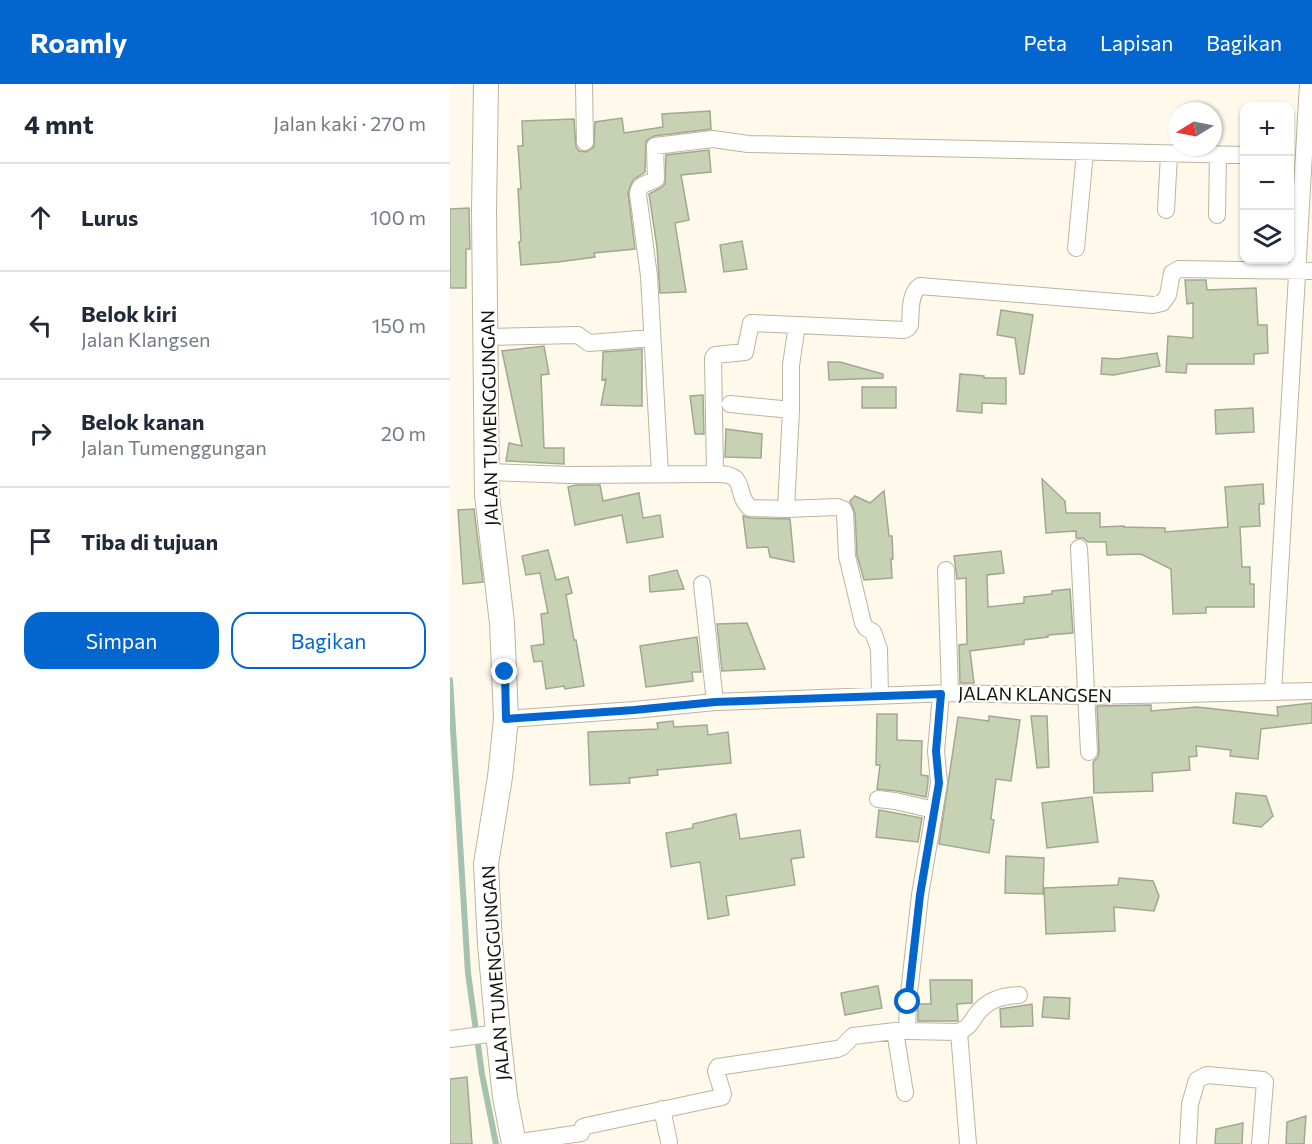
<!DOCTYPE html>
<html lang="id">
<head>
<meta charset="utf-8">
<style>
  :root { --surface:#fff; --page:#f6f6f7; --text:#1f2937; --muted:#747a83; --line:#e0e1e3; --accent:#0266ce }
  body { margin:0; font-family:Commissioner,sans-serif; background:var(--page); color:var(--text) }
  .controls { position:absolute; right:18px; top:18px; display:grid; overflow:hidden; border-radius:12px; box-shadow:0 2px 4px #0004 }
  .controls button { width:54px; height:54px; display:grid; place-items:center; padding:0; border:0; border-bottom:2px solid var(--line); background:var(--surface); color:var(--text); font:30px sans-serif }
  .compass { position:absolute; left:718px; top:18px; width:54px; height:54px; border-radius:50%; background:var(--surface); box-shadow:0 2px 4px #0004; rotate:260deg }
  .stop { position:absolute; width:18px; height:18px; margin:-14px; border:4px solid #0266ce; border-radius:50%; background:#fff }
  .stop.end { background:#0266ce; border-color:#fff; box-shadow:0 2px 6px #0008 }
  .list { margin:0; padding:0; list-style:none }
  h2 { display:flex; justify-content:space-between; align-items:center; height:78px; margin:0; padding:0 24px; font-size:26px }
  h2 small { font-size:20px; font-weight:400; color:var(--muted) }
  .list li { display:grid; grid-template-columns:39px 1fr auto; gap:18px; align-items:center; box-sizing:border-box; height:108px; padding:0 24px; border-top:2px solid var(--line) }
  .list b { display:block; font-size:22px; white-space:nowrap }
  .list p { margin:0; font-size:20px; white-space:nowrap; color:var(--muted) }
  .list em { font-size:20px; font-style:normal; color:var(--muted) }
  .actions { display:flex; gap:12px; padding:18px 24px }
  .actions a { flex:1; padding:14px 0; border:2px solid var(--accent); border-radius:18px; text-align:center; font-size:21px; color:var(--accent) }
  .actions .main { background:var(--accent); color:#fff }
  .icon { flex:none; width:33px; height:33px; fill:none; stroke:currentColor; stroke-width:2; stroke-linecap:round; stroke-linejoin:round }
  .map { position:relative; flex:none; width:862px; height:1060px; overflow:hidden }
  header { display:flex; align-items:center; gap:36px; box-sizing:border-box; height:84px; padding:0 30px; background:var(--accent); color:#fff }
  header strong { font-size:28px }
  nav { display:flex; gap:33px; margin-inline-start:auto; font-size:21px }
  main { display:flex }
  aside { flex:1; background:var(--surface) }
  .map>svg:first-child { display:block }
</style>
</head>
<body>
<header>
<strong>Roamly</strong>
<nav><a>Peta</a><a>Lapisan</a><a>Bagikan</a></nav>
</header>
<main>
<aside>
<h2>4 mnt<small>Jalan kaki · 270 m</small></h2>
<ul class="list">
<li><svg class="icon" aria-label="ahead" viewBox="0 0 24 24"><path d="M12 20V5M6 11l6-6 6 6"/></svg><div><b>Lurus</b></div><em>100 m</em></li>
<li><svg class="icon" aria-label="left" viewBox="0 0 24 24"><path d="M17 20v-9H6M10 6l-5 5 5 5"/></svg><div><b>Belok kiri</b><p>Jalan Klangsen</p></div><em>150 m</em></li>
<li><svg class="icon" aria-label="right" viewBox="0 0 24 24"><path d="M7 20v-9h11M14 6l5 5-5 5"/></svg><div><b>Belok kanan</b><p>Jalan Tumenggungan</p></div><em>20 m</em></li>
<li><svg class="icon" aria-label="arrive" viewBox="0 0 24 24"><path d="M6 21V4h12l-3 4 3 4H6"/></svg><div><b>Tiba di tujuan</b></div></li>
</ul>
<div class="actions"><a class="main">Simpan</a><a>Bagikan</a></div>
</aside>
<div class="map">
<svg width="862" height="1060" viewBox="0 0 862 1060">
  <rect width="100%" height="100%" fill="#fff9eb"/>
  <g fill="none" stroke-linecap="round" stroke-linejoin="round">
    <path stroke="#a4c2ae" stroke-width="6" d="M0,596L18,889L32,990L46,1060"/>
  </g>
  <path fill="#c7d2b4" stroke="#a0a892" stroke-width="1.5" d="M260,27L261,45L204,52L196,57L195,88L183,96L178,108L185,165L144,169L145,173L108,178L71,181L69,158L71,157L68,105H71L68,62H73L72,37L124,35L126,63L129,67L136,68L144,63L145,38L172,34L174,49L213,43L212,30Z
    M259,66L261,88L231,91L239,136L225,139L236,208L210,209L207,163L199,110L211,104L215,100L216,71Z
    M19,124L20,165H16V204H0V125Z
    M292,157L297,185L274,188L270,161Z
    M735,196H756L757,206L806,204L808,241H817L818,269L804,270V280H737L736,289L716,288L718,252L743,254V219L737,220Z
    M551,226L583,231L574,290H570L565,254L547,251Z
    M94,262L99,290L91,291L94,364H114V380L56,377L59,359L72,362L52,267Z
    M192,265V322L151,321L156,295L152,296L153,268Z
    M707,269L710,282L664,291L651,290L652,274L667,275Z
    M378,278H390L433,290V294L379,296Z
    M510,290L534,292V294H556V320L532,319V329L507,327Z
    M412,303H446V324H412Z
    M253,311L254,350H245L240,312Z
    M803,324L804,348L766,350L765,326Z
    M276,345L312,350L311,374L275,373Z
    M592,395L615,417L616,429H650V443L674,442V443L715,444V448L778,443L775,403L813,400L814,420H809L810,442L790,443L792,483H800V500H804V523H756V529L723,530L721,485L691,470L657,471L656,458H638L633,454H626V447L596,449Z
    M126,401H150L153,417L189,409L193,434L210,431L213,453L177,459L172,431L125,441L118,403Z
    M434,407L439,452H442L443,475H441L442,494L414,496L407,471L405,429L400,417L405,412L420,419Z
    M24,425L33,498L13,500L8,426Z
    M293,432L300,434L340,435L344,478L320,473L318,463L297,464Z
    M98,466L106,496L118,493L122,509L116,511L124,556H126L134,602L115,605L114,602L96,605L92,577L84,578L81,562L94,560L91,530L98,529L90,489L76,491L72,472Z
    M551,467L554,489L537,491L538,523L574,519V513L602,510V507L620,505L623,549L598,551V553L574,556V560L520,567L524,599H510L509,561L517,560L516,494L507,495L504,472Z
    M227,486L234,505L200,508L199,492Z
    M297,539L315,585L272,587L267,540Z
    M247,553L251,588H242L243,597L196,603L190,562Z
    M862,619V639L811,645L808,675L780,672L781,666L746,662L747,672L739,673L740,686L702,689L703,707L644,709L643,678L648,673L649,667L647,622L701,621V627L747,623L828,632L827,623Z
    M427,630H447V656L472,657L471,691L478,692V699L476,713L447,707L427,705L430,681H426Z
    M539,632L570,636L561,697L546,695L541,735L544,736L539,769L489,760L508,633L539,637Z
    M581,632H597L599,683L587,684Z
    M223,637L224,643L257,641L258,651L278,648L281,679L207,686L208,691L179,694L180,699L140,701L138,648L208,645L207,639Z
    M786,709L816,712L823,732L811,743L783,739Z
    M642,713L648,758L597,764L592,719Z
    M429,726L472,734L468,758L426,753Z
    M286,730L290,755L350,746L354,773L341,775L345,801L276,812L279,831L258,835L250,778L221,783L216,749L243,744V740Z
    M556,772L594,774L593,810L555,809Z
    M669,794L703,797L709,812L704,827L664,823L665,847L596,850L594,804L668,801Z
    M480,896H522V919L507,920L508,937H468V920H481Z
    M428,902L432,924L395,931L391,909Z
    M594,913L620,914L619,935L592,933Z
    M582,920L583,942L551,943L550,925Z
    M17,993L22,1060H0V995Z
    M856,1032L854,1060H836L837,1038Z
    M793,1039L792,1060H765L766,1045Z"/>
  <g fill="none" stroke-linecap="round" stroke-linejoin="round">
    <defs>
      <path id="street" d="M134,0L135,58
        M716,126L719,70
        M767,131L768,71
        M626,164L635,68
        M37,253L128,251L139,259L202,254
        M280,320L341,326
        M37,388L120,391L265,390L263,274L265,271L295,268L301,239L347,241
        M210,390L199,192L188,110C189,99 198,100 206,95L205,62L263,55L298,60L794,71
        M265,390C300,389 283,409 300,424L336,425L387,423L393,425L395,430L397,472L413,539L416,544L423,548L429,565L430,612
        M336,425L341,326V281L347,241L454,246L458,244L460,241C461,229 459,209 470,202L703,221L712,219L718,211L722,189L729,185L862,187
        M629,464L639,668
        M496,486L500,609
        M252,500L265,618
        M823,608L858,0
        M56,635L184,626L265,618L500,609L638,612L862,607
        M428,715L445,717L484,726
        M457,947L509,948
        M0,955L48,949
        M455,1009L445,947H457L458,918L470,811L489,699L486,667L491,610
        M212,1025L219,1058
        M64,1059L131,1049L133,1043L136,1042L272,1013L273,1010L266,987L268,983L387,965L392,963L403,952L445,947
        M518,1060L509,948C519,943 520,940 526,931C537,916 551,912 569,911
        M738,1060L740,1020L747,996L757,991L813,996L815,998L810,1060"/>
      <path id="secondary" d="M36,0L34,128L37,411L52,539L56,635L50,693L36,780L40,860L48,949L55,1013L64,1060"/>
    </defs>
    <use href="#street" stroke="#bdb49d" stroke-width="18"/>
    <use href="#secondary" stroke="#bdb49d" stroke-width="26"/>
    <use href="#street" stroke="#fff" stroke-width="16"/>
    <use href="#secondary" stroke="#fff" stroke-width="24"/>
  </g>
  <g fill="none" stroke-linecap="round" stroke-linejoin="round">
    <path stroke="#0266ce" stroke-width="8" d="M55,588L56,635L184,626L265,618L491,610L486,667L489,699L470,811L458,918"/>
  </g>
  <g text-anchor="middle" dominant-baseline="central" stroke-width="4.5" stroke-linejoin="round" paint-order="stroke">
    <g font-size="18" fill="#141109" stroke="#fff">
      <text transform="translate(39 334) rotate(-91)">JALAN TUMENGGUNGAN</text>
      <text transform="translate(585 610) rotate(1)">JALAN KLANGSEN</text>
      <text transform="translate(45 889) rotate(-94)">JALAN TUMENGGUNGAN</text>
    </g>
  </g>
</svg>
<div class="controls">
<button>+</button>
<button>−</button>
<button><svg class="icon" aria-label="layers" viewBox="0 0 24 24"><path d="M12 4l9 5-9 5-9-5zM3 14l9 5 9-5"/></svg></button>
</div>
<svg class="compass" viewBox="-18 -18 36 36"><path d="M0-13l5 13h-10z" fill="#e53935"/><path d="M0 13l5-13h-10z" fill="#747a83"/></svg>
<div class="stop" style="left:458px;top:918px"></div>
<div class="stop end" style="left:55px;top:588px"></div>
</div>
</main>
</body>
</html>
